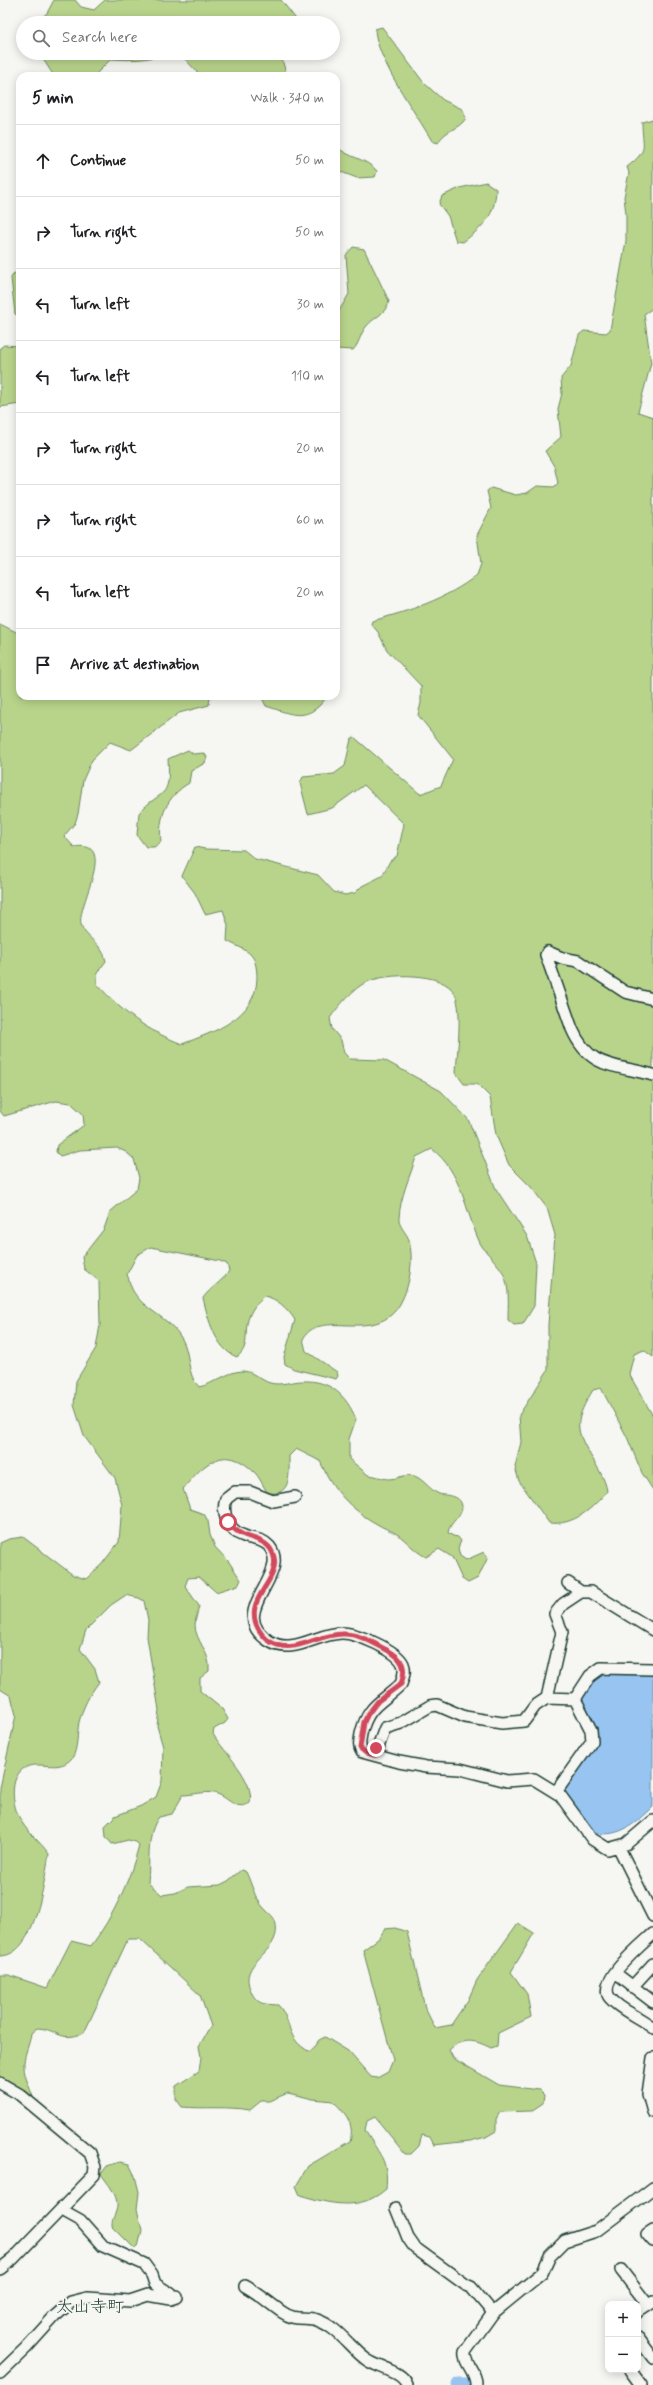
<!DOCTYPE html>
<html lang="en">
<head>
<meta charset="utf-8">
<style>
  :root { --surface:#fff; --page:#f2f2f2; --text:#202124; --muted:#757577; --line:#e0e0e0 }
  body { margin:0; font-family:Mynerve,"Klee One",sans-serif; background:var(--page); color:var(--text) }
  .controls { position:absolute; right:12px; bottom:12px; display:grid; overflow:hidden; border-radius:8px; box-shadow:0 2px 10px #0003 }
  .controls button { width:36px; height:36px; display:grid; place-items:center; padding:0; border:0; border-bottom:1px solid var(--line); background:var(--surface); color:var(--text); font:20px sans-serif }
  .stop { position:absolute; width:12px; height:12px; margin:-9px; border:3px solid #d1495b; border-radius:50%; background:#fff }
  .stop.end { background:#d1495b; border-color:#fff; box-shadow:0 1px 4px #0008 }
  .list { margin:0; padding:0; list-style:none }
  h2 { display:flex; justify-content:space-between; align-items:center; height:52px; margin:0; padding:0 16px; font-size:17px }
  h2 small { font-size:13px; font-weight:400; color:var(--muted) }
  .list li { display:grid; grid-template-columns:26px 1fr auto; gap:12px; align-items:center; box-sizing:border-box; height:72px; padding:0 16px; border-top:1px solid var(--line) }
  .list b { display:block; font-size:15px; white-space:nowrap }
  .list em { font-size:13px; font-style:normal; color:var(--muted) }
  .icon { flex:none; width:22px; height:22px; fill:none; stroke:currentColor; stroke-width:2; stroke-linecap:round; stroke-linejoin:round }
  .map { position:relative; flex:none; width:653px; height:2385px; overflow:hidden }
  .search { position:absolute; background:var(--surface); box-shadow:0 2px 10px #0003; left:16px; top:16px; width:324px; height:44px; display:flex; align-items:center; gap:10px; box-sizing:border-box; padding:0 14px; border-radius:22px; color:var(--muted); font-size:15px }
  .panel { position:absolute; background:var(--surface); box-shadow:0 2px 10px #0003; left:16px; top:72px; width:324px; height:628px; border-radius:12px }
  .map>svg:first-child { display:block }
</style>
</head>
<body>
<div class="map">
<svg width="653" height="2385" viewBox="0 0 653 2385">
  <rect width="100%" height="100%" fill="#f6f6f2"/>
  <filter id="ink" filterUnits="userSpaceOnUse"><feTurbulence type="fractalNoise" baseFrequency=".025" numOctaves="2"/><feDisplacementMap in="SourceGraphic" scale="8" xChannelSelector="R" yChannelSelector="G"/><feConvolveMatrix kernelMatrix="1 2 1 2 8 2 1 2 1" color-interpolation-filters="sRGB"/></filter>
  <g filter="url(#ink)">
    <path fill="#b8d48b" stroke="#6c8860" d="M54,0H75L81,7L94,10L105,0H281L299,23H36L47,13Z
      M382,27L424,83L443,100L462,109L466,118C459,130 445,129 438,143L432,141C416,113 376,59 375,29Z
      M39,53H165C148,61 130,60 111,59L94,76H54Z
      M174,53H280L287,76H201L183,57Z
      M653,119V308L644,314L651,363L638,412L653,417V1357L644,1350L634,1354L629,1374L653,1416V1490L642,1473L627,1437L601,1388L593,1390C587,1400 581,1409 579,1421C575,1442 604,1468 607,1491C593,1508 574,1526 549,1523L519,1481L515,1467L521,1442L519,1415L548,1370V1325L555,1235L547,1208L531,1187L509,1165L496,1135L490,1097L477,1084H464L456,1073C457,1053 463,1012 455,994C444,971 386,973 367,982C354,987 338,1007 330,1018L332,1029L341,1040L344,1053L350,1059L384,1060L441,1091L468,1119L496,1189L527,1236L536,1263L534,1306L523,1324L514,1325L508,1320C508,1305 510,1289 504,1275C499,1263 486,1254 480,1243C465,1211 462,1172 432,1149L416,1157C410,1177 400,1197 399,1218C398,1226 407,1233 409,1240C414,1260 410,1285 401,1302C378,1347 320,1306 303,1339L306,1351L337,1372L338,1376L336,1379L294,1369L285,1364L284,1357L295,1320C288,1309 277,1298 264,1296C258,1302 252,1308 249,1317C243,1332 251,1346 237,1357C215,1349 208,1318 203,1298C211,1287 222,1282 229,1271L227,1264L220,1261L151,1247L137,1255L127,1274C129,1279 130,1286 133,1291C143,1310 171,1318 182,1339C191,1355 186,1374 199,1387C214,1384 226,1372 242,1371C253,1371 260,1380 270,1383C281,1386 292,1381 303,1381C330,1380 346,1395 356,1419L349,1439V1459L368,1475C375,1475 382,1479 389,1479C396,1479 404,1475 410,1475C422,1476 429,1490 439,1494C446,1496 460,1494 462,1506C463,1516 449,1522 448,1533L453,1536L458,1537L461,1541L458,1548L460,1556L466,1560L484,1552L488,1557L478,1578L468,1583L462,1579L452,1557L439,1549L426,1557C414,1551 407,1541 397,1534C390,1530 383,1528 377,1524C350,1509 332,1489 320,1461L296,1449L289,1456C289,1474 292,1496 268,1493C263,1487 260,1477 254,1472C225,1443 204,1463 183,1489L190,1509L204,1514L208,1521L210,1535L215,1547L229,1562L241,1580L238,1585L216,1592L199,1577L188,1578L185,1586L199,1606C198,1612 195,1619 195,1625C195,1641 211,1652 209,1671L200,1678V1691L222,1709L228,1719L225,1723L214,1729L213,1734C224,1753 255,1779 250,1803C235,1812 228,1796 214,1793C205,1791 192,1795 183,1795L172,1814L159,1817C146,1834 150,1861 148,1883L162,1895L175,1893L188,1887L220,1885L228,1881L241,1870L246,1872C252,1884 254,1898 264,1908C269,1914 275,1916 276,1925C281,1954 236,1961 251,1991C257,2005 264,2004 278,2005C293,2021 284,2038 310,2052L319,2040L325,2037L348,2051L371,2077L377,2078L388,2072L393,2060L363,1950L378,1939L385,1929L395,1928L407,1932L425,2008L435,2028L451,2025L468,2000L477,1980L518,1923L534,1933L511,1972L527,1994L531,2017L498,2033L497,2046L491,2048C475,2040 463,2037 449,2050L453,2058L499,2085L539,2090L544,2095L543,2103L531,2111L500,2112L496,2119V2131L486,2137L470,2141L434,2145L430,2137L422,2135L419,2146L411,2154H405L375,2117L367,2121L365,2130C379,2155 389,2159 386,2189C360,2212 330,2204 300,2195L296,2186L308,2166L350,2141C355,2123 345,2113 333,2101L313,2099L288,2093L269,2101H261L250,2110C227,2106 205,2109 182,2107L176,2099V2086L199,2071L201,2057L199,2046L211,2026L200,1995L140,1939H128L84,2033C58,2043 59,2029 37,2028L31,2033C30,2045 23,2055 24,2067C24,2076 30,2088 33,2097H27L0,2079V1975H9L47,1988L71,1941L91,1946C113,1917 130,1881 139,1845L136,1842L128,1840L112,1844L106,1837L105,1826L115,1816L141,1806L156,1797L162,1781L163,1747L157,1726L159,1710L147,1637L148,1620L144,1601L139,1598L126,1595L111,1605L86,1630L80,1649L95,1669L99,1682C89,1695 83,1707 79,1722C77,1732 78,1750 72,1758C60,1772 44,1762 29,1766C9,1772 11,1802 19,1817C25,1831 40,1841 49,1854C44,1880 36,1956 0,1956V1788L16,1715L11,1696L0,1689V1543L9,1539L23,1537L73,1575L86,1579L102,1564L119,1542L122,1505L115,1478L84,1436L74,1405L76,1381L96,1348L100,1325L99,1281L84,1269L82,1257L104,1229L110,1212L137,1189L139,1178L134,1159L126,1152L117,1148L80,1150L60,1156L56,1152L57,1145L84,1125L83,1114L71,1103L56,1101L4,1116L0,1111V624L18,633L20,632V696H210L209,705L179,713L131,750L110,742L92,760L83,780L78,814L75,823L64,836L74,847C120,839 76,906 81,924C84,938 102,942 106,961L97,973V984C123,1013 146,1030 182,1044C214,1032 256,1018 257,978C257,971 256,960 251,955C246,949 234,945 227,941L228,925L223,910L205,914L195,893L182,876L195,847L205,849L244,850L255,859L318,875L334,892L345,895L355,893L362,886L382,876L390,861L397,856L404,824L364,785L332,808L308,814L300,783L303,777L334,774L345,766L351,739L354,737L420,794L441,786L453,759L418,715L421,703V686L387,650L378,632L371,624L372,621C409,611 447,599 477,575L481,564L477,535L491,508L487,491L491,488L516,495L527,493L537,486L554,487L558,483L554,466L545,451L561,437L558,409L562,393L561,378L571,366L579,335L584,331L606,333L610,330L626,241V214L624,197L629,173L627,167C650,149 642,148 642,122Z
      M336,146C348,158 366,158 377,171L375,177L357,178L336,170Z
      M486,182L496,189C495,216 484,226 463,242L456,241L448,216L439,204L442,196L460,188Z
      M353,247L364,249L389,301C385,316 374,316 365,328C360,335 359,344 353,350L336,349V316L349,294L346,255Z
      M14,273L20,275V317L15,314L11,278Z
      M4,345L20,346V404L0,407V348Z
      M261,696H326C325,700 322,703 319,706C302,722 286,712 266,706Z
      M188,750L193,754L204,753L207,757L205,763L191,771L189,783C167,796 158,817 161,842L154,847H146L137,835L139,813C161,788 171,802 168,759Z
      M120,2162L129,2164L135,2176L139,2192L137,2209L142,2230L138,2247L135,2249L112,2226C112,2219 114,2217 116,2211C121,2198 108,2184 101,2174L107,2166Z"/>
    <path fill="#97c4f1" stroke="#678ea5" d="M600,1673H653V1807C637,1823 615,1841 591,1831L563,1790L591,1752L580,1703L581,1693Z"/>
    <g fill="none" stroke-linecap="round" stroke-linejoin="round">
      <path stroke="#97c4f1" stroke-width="15" d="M459,2385H472"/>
      <defs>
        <path id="minor" d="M653,999L625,992L578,961L562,958L548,952L546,955L572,1029C590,1070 615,1064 653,1075
          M295,1497L273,1501L250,1492H235L226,1499C221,1514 229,1531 244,1536C253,1540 262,1538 269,1546C293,1575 224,1612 269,1641C293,1656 317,1633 342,1633C356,1633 397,1650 403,1664C406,1671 403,1678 401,1684C382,1703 368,1704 361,1734C360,1741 358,1746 362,1752L399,1762L426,1767L460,1769L507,1781L534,1779L560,1795L592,1839L608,1849L626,1844L653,1821
          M568,1583L581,1592H591L653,1630
          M547,1698L575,1699
          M375,1755L385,1728L401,1723L430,1706L437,1705L465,1717L502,1723L524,1721L535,1706L547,1698L562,1632L555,1614L563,1604L581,1592
          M556,1792L592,1741L591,1730L575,1699L590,1676L601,1668L653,1669
          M619,1848L653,1916
          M653,1934C641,1945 596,1982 610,1998C621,2011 640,2017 653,2028
          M615,1973L653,2002
          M632,1987L653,1964
          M653,2058L648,2094L653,2112
          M0,2083L19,2094L90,2153L95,2167L94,2175L13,2259L0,2269
          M396,2208L408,2238L415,2248L466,2285L471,2287L493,2313
          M62,2210L80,2220L103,2246L144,2264L152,2275L155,2284L171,2294
          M653,2230L647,2234L653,2241
          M621,2270L648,2305
          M245,2286C258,2293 269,2303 282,2312C296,2322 304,2316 317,2320C338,2327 350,2348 367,2360C378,2368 403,2371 407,2385
          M638,2312L653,2302
          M638,2338L653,2358
          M630,2370L641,2385
          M0,2373L26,2348L54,2317L71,2302L87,2298L130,2301L148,2295L171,2299L177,2297
          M476,2385C477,2372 463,2363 465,2352L493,2313L542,2273L550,2256L565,2241L596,2231L653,2188"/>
      </defs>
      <use href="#minor" stroke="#1f3d34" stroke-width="14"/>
      <use href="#minor" stroke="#f6f6f2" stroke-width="11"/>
    </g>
  </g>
  <g fill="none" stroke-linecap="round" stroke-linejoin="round" filter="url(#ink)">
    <path stroke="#d1495b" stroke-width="5" d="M228,1522C243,1544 268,1533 274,1557C280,1583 241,1599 259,1630C263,1637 269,1642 277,1645C297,1652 320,1634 342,1634C358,1633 373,1643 387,1650C403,1658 407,1668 401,1684L378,1701L368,1714L364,1722L360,1748L366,1753L375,1755L376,1748"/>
  </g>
  <g text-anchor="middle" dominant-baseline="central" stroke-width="3.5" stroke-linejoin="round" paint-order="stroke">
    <g font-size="17" fill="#1f3d34" stroke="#f6f6f2">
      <text x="90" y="2307">太山寺町</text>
    </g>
  </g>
</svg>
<div class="controls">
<button>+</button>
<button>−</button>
</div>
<div class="stop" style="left:228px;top:1522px"></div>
<div class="stop end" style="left:376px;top:1748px"></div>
<div class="search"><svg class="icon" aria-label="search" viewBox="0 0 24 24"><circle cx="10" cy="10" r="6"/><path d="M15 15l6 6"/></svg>Search here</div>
<section class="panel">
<h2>5 min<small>Walk · 340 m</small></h2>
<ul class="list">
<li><svg class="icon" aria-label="ahead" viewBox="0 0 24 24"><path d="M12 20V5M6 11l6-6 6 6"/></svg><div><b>Continue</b></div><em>50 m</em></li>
<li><svg class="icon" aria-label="right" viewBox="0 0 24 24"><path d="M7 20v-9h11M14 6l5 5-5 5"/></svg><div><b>Turn right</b></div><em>50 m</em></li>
<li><svg class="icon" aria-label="left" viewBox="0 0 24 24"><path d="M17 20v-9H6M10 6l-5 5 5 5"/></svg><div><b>Turn left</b></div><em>30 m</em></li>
<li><svg class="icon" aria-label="left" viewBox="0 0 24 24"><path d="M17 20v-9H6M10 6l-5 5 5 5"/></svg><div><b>Turn left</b></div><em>110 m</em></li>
<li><svg class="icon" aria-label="right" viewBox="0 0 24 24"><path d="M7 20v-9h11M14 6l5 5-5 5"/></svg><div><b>Turn right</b></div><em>20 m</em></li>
<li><svg class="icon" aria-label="right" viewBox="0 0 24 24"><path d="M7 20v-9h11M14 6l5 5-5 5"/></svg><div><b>Turn right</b></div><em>60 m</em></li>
<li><svg class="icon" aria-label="left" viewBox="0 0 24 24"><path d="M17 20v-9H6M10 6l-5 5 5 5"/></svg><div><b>Turn left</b></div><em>20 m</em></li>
<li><svg class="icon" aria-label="arrive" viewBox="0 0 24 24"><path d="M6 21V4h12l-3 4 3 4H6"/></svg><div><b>Arrive at destination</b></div></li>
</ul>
</section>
</div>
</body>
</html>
